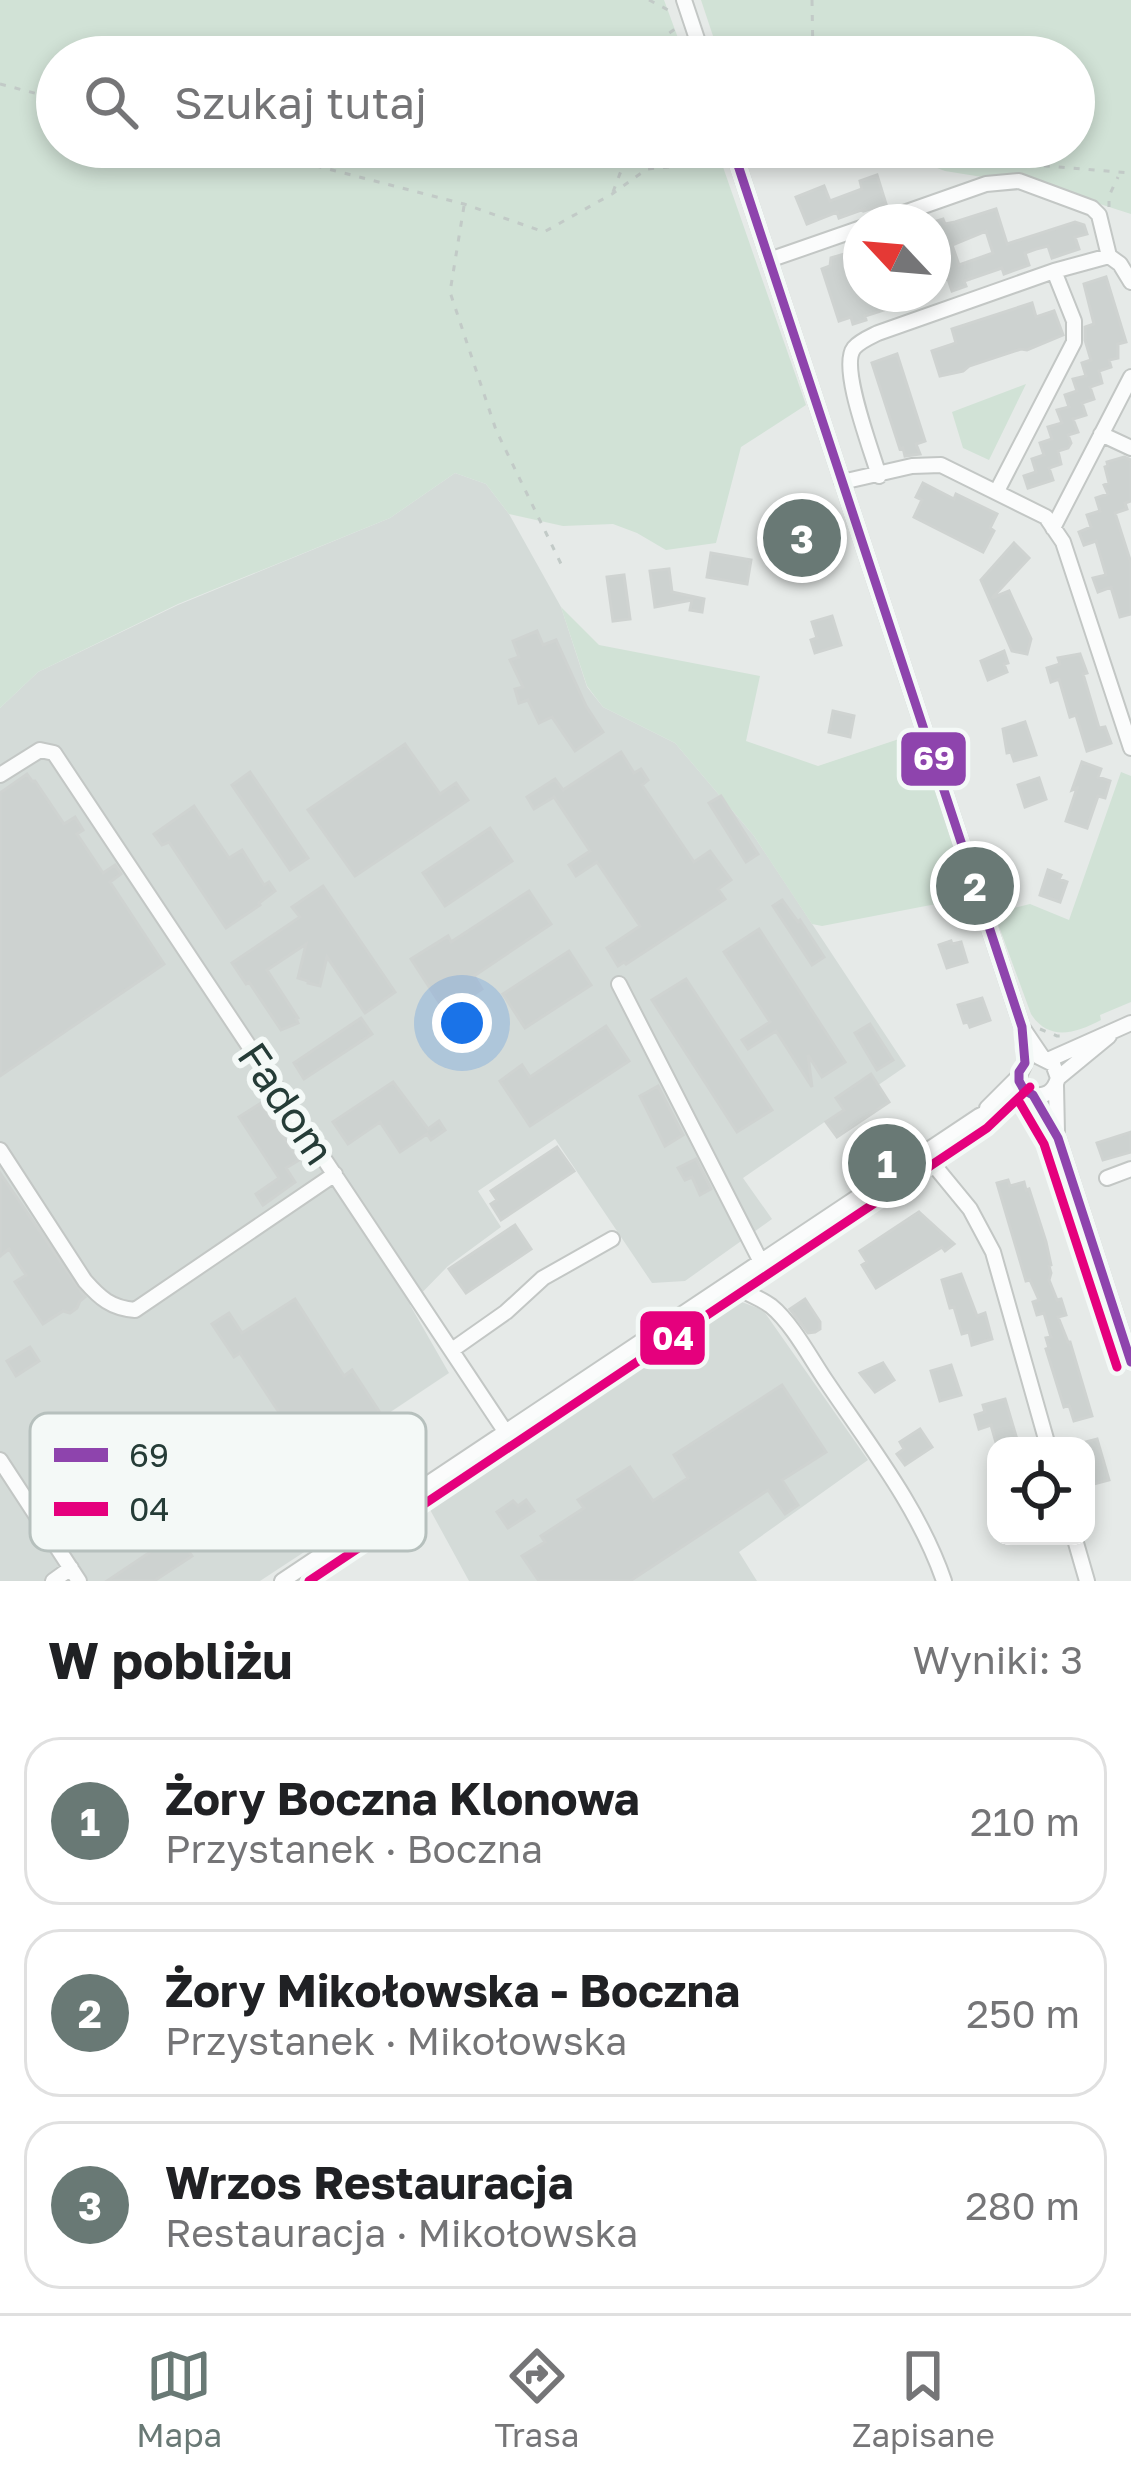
<!DOCTYPE html>
<html lang="pl">
<head>
<meta charset="utf-8">
<style>
  :root { --surface:#fff; --page:#f2f2f2; --text:#202124; --muted:#757577; --line:#e0e0e0; --accent:#697975 }
  body { margin:0; font-family:"Golos Text",sans-serif; background:var(--page); color:var(--text) }
  .controls { position:absolute; right:36px; bottom:36px; display:grid; overflow:hidden; border-radius:24px; box-shadow:0 6px 18px #0003 }
  .controls button { width:108px; height:108px; display:grid; place-items:center; padding:0; border:0; border-bottom:3px solid var(--line); background:var(--surface); color:var(--text); font:60px sans-serif }
  .compass { position:absolute; left:843px; top:204px; width:108px; height:108px; border-radius:50%; background:var(--surface); box-shadow:0 6px 18px #0003; rotate:296deg }
  .you { position:absolute; left:462px; top:1023px; width:42px; height:42px; margin:-30px; border:9px solid #fff; border-radius:50%; background:#1a73e8; box-shadow:0 0 0 18px #1a73e833 }
  .badge { display:grid; place-items:center; width:78px; height:78px; border-radius:50%; background:var(--accent); color:#fff; font-size:39px; font-weight:700 }
  .pin { position:absolute; translate:-50% -50%; border:6px solid #fff; box-shadow:0 3px 12px #0006 }
  .list { margin:0; padding:0; list-style:none }
  h2 { display:flex; justify-content:space-between; align-items:center; height:156px; margin:0; padding:0 48px; font-size:51px }
  h2 small { font-size:39px; font-weight:400; color:var(--muted) }
  .list li { display:grid; grid-template-columns:78px 1fr auto; gap:36px; align-items:center; box-sizing:border-box; height:168px; margin:0 24px 24px; padding:0 24px; border:3px solid var(--line); border-radius:36px }
  .list b { display:block; font-size:45px; white-space:nowrap }
  .list p { margin:0; font-size:39px; white-space:nowrap; color:var(--muted) }
  .list em { font-size:39px; font-style:normal; color:var(--muted) }
  .icon { flex:none; width:66px; height:66px; fill:none; stroke:currentColor; stroke-width:2; stroke-linecap:round; stroke-linejoin:round }
  .map { position:relative; flex:none; width:1131px; height:1581px; overflow:hidden }
  .search { position:absolute; background:var(--surface); box-shadow:0 6px 18px #0003; left:36px; right:36px; top:36px; height:132px; display:flex; align-items:center; gap:30px; box-sizing:border-box; padding:0 42px; border-radius:66px; color:var(--muted); font-size:45px }
  .sheet { height:732px; background:var(--surface) }
  nav { display:flex; justify-content:space-around; align-items:center; box-sizing:border-box; height:168px; border-top:3px solid var(--line); background:var(--surface); font-size:33px; color:var(--muted) }
  nav a { display:grid; justify-items:center; gap:6px }
  nav .on { color:var(--accent) }
  .map>svg:first-child { display:block }
</style>
</head>
<body>
<div class="map">
<svg width="1131" height="1581" viewBox="0 0 1131 1581">
  <rect width="100%" height="100%" fill="#e6eae8"/>
  <path fill="#d4dbd8" d="M455,473L486,484L509,514L561,607L587,687L603,707L675,743L754,836L906,1066L743,1178L772,1219L685,1281L652,1283L555,1139L478,1191L501,1227L448,1266L410,1305L449,1373L353,1437L391,1495L260,1581H0V708L38,672L178,605L390,518Z
    M739,1301L763,1310L868,1460L739,1552L757,1581H469L428,1506Z"/>
  <path fill="#d1e2d6" d="M0,0H664L685,57H57V147H716L806,405L741,447L716,543L666,550L637,533L613,524L563,526L509,514L486,484L455,473L390,518L178,604L38,672L0,708Z
    M701,0H1131V214L1050,188L945,171L903,155L838,147H1074V57H720Z
    M1026,384L989,460L963,448L952,412Z
    M561,607L599,645L760,676L746,741L818,766L917,733L967,886L962,899L822,926L812,924L754,836L675,743L603,707L587,686Z
    M1121,772L1131,776V1002L1100,1015L1101,1020C1076,1033 1049,1042 1031,1014L994,913L1030,904L1069,920Z"/>
  <path fill="#cdd2d0" stroke="#cfd3d1" stroke-width="3" fill-rule="evenodd" d="M877,175L886,204L864,211V209L839,218L837,212L807,224L796,197L824,186L830,201L862,189L860,181Z
    M996,209L1007,244L1075,222L1084,225L1087,234L1075,237L1079,249L1052,258L1048,246L1036,249L1025,253L1029,265L1004,274L1002,268L964,281L966,286L952,291L948,279L933,284V222L943,219L945,224L955,222ZM986,231L993,253L959,265L952,245Z
    M844,254L846,259L861,254V273L852,276L859,297L886,294L890,308L865,316L866,320L853,324L851,317L839,321L822,269L830,266L831,258Z
    M1106,277L1126,342L1118,344V358L1109,360L1111,367L1099,371L1102,383L1090,387L1094,399L1082,403L1086,415L1073,419L1078,432L1068,435L1071,443L1068,448L1058,451L1061,464L1049,468L1053,480L1028,488L1024,476L1036,472L1032,459L1044,455L1040,443L1052,439L1048,427L1062,423L1057,410L1069,407L1065,395L1077,391L1073,379L1086,376L1082,363L1091,360L1085,340V327L1094,324L1084,284Z
    M1032,303L1036,317L1054,311L1063,335L1027,350L1021,349L969,366L963,371L940,376L932,351L956,343L952,329Z
    M897,354L925,441L916,444L920,454L905,456L903,448L900,449L872,363Z
    M1124,457L1131,460V501L1125,503L1127,509L1115,513L1131,563V614L1120,617L1111,587L1098,592L1093,578L1106,575L1096,541L1084,545L1079,532L1091,527L1087,515L1100,511L1096,498L1108,494L1104,485L1109,483L1105,467L1108,466L1107,462Z
    M923,483L954,499L956,494L997,514L990,528L994,531L983,552L914,517L922,500L916,497Z
    M811,513L815,530L811,531L814,544L808,546L811,560L796,565L787,520Z
    M1014,543L1029,558L992,598L1009,591L1031,639L1027,654L1012,651L981,580Z
    M711,553L751,560L747,584L707,577Z
    M669,569L672,592L704,599L702,612L690,610L692,600L655,607L650,571Z
    M624,575L630,619L613,621L607,577Z
    M832,616L841,645L815,653L811,640L817,638L812,622Z
    M537,631L543,645L556,640L586,706L603,732L575,751L552,717L539,723L528,700L519,703L515,689L523,687L510,660L519,657L513,641Z
    M1004,651L1008,663L1004,664L1007,672L988,680L981,661Z
    M1080,654L1087,673L1083,674L1099,728L1105,727L1111,743L1087,751L1076,715L1070,717L1059,679L1051,682L1047,668L1060,664L1058,658Z
    M833,711L854,716L850,737L829,732Z
    M1025,722L1036,755L1014,761L1011,752L1007,753L1003,729Z
    M405,744L440,794L456,783L468,800L355,876L308,810Z
    M621,752L634,773L641,769L648,780L642,785L694,862L710,851L731,880L718,889L725,899L626,964L624,962L618,966L607,948L640,926L597,862L576,876L569,865L590,851L554,797L534,809L527,797L555,779L563,790Z
    M1082,762L1101,769L1098,777L1110,781L1105,798L1098,796L1087,828L1066,821L1077,788L1072,790Z
    M250,772L308,858L290,870L232,785Z
    M27,774L32,781H35L64,824L75,817L83,830L77,834L103,873L115,865L121,874L110,882L164,964L0,1076V793Z
    M1039,778L1046,799L1025,807L1018,785Z
    M721,796L758,854L746,862L709,803Z
    M194,806L229,858L242,850L264,885L269,882L275,891L259,903L260,905L226,928L169,842L162,845L154,834Z
    M490,828L512,861L445,906L423,873Z
    M1048,870L1061,875L1059,879L1067,882L1060,902L1040,895Z
    M323,886L395,992L365,1013L327,957L320,986L308,983V981L298,978L306,944L267,970L298,1018L296,1019L298,1023L281,1030L249,982L246,984L232,963L300,917L292,907Z
    M529,891L551,924L474,976L482,989L446,1013L411,959L448,936L451,942Z
    M782,900L798,922L800,920L824,957L812,965L773,906Z
    M759,929L845,1062L822,1077L808,1055L812,1087L776,1031L748,1049L742,1040L770,1022L724,952Z
    M951,941L952,944L961,942L967,962L947,968L939,945Z
    M569,951L591,985L525,1028L503,994Z
    M686,979L772,1110L737,1132L652,1000Z
    M982,998L990,1020L970,1027L968,1022L964,1023L958,1005Z
    M361,1018L372,1034L304,1079L294,1063Z
    M870,1024L893,1060L877,1070L855,1033Z
    M606,1026L629,1061L530,1126L500,1081L522,1065L530,1077Z
    M871,1074L889,1102L837,1137L826,1122L844,1110L836,1098Z
    M393,1082L428,1129L439,1121L445,1130L431,1140L427,1134L400,1152L380,1122L348,1144L333,1122Z
    M658,1086L683,1135L665,1146L640,1096Z
    M261,1103L299,1160L286,1168L295,1182L263,1205L256,1194L279,1178L239,1117Z
    M1131,1132V1152L1103,1160L1097,1143Z
    M557,1147L574,1171L501,1220L491,1204L497,1200L491,1191Z
    M696,1159L711,1189L700,1195L692,1177L685,1180L678,1168Z
    M0,1173L85,1297L80,1301L77,1308L70,1313L63,1311L43,1324L15,1282L26,1275L9,1249L0,1256Z
    M1008,1180L1010,1186L1024,1182L1026,1190L1029,1189L1046,1242L1051,1265L1049,1266L1051,1273L1049,1280L1057,1300L1061,1299L1066,1315L1058,1317L1068,1342H1070L1092,1416L1074,1421L1069,1405L1064,1407L1046,1349L1049,1348L1046,1338L1051,1337L1044,1313L1037,1315L1033,1302L1039,1300L1030,1280L1026,1281L997,1183Z
    M919,1212L954,1244L945,1251L942,1247L876,1288L862,1265L867,1262L860,1251Z
    M515,1225L531,1249L466,1293L449,1269Z
    M961,1274L977,1316L985,1313L992,1339L972,1345L969,1332L962,1334L954,1307L950,1308L942,1280Z
    M295,1299L344,1376L352,1370L379,1411L333,1441L325,1427L303,1442L285,1415L282,1417L240,1353L234,1357L212,1324L229,1313L242,1333Z
    M805,1299L820,1322V1329L815,1332L808,1333L790,1309Z
    M30,1347L39,1361L16,1376L7,1361Z
    M883,1363L894,1380L875,1392L860,1373Z
    M951,1365L961,1395L940,1401L931,1371Z
    M782,1385L826,1452L782,1480L798,1505L785,1514L768,1490L630,1581H539L522,1556L545,1542L541,1536L584,1508L578,1500L630,1467L653,1501L688,1478L674,1455Z
    M1005,1399L1019,1446H997L991,1425L979,1429L975,1415L985,1412L983,1405Z
    M920,1429L932,1447L905,1465L897,1454L904,1449L900,1442Z
    M1097,1439L1109,1480L1086,1486V1442Z
    M526,1500L534,1511L508,1528L497,1512L513,1501L518,1506Z
    M177,1534L192,1556L154,1581H107Z"/>
  <g fill="none" stroke-linecap="round" stroke-linejoin="round">
    <defs>
      <path id="minor" d="M684,0L703,57
        M732,147L1022,1027L1043,1058
        M878,222L986,184L1019,181L1092,208L1099,215L1109,256
        M769,260L861,228
        M1101,434L1131,448
        M879,476C872,451 839,367 854,348C860,341 870,337 878,333L1054,271L1109,256L1120,264L1131,282
        M842,482L912,466L941,465L1046,517L1063,542L1131,748
        M997,491L1074,342V321L1054,271
        M1053,528L1131,377
        M0,775L40,750L54,753L505,1431
        M619,984L761,1262
        M1048,1060L1131,1023
        M1058,1078L1109,1036
        M1056,1085L1057,1133
        M1031,1094C1045,1098 1054,1092 1058,1078L1053,1064L1039,1057
        M1033,1095L1058,1138L1131,1362
        M987,1108L1019,1076L1025,1063L1023,1031
        M0,1150L85,1281C100,1298 111,1308 135,1310L335,1174
        M924,1153L970,1209L993,1252L1048,1446
        M1107,1178L1131,1169
        M732,1281C743,1294 758,1296 771,1306C792,1323 811,1359 826,1381C869,1445 919,1508 944,1581
        M452,1350L506,1312L543,1278L612,1239
        M0,1460L79,1581
        M1074,1536L1087,1581
        M53,1581L71,1568
        M282,1581L979,1116L1028,1093"/>
    </defs>
    <use href="#minor" stroke="#c3c7c5" stroke-width="18"/>
    <path stroke="#c2cac7" stroke-width="3" stroke-dasharray="6 9" stroke-linecap="butt" d="M649,0L672,12
      M812,0L813,57
      M655,57L659,40L678,27
      M0,84L57,99
      M243,147L464,204L544,232L612,194L647,169L714,163L721,159
      M640,147L646,167
      M941,147L988,161L1131,173
      M613,192L630,147
      M464,206L450,292L496,430L564,570
      M1109,207V196L1118,177
      M1040,1029L1057,1036H1065"/>
    <use href="#minor" stroke="#fbfcfc" stroke-width="14"/>
    <defs>
      <path id="bus-1" d="M732,147L1022,1027L1025,1063L1019,1072V1081L1024,1090L1033,1095L1058,1138L1131,1362"/>
      <path id="bus-2" d="M1020,1103L1044,1144L1117,1367
        M309,1581L987,1128L1030,1087"/>
    </defs>
    <use href="#bus-1" stroke="#f4f9f7" stroke-width="18"/>
    <use href="#bus-2" stroke="#f4f9f7" stroke-width="18"/>
    <use href="#bus-1" stroke="#8e44ad" stroke-width="9"/>
    <use href="#bus-2" stroke="#e5007d" stroke-width="9"/>
  </g>
  <g text-anchor="middle" dominant-baseline="central" stroke-width="12" stroke-linejoin="round" paint-order="stroke">
    <g font-size="42" fill="#253c37" stroke="#f4f9f7">
      <text transform="translate(287 1103) rotate(56)">Fadom</text>
    </g>
  </g>
  <rect x="30" y="1413" width="396" height="138" rx="18" fill="#f4f9f7" stroke="#b6c0bd" stroke-width="3"/>
  <rect x="54" y="1448" width="54" height="14" fill="#8e44ad"/>
  <rect x="54" y="1502" width="54" height="14" fill="#e5007d"/>
  <g font-size="33" fill="#253c37">
    <text x="129" y="1467">69</text>
    <text x="129" y="1521">04</text>
  </g>
  <g stroke="#f4f9f7" stroke-width="4.5">
    <rect x="899" y="730" width="69" height="58" rx="12" fill="#8e44ad"/>
    <rect x="638" y="1309" width="69" height="58" rx="12" fill="#e5007d"/>
  </g>
  <g font-size="33" text-anchor="middle" font-weight="bold" fill="#fff">
    <text x="934" y="770">69</text>
    <text x="673" y="1350">04</text>
  </g>
</svg>
<div class="controls">
<button><svg class="icon" aria-label="locate" viewBox="0 0 24 24"><circle cx="12" cy="12" r="6"/><path d="M12 2v4M12 18v4M2 12h4M18 12h4"/></svg></button>
</div>
<svg class="compass" viewBox="-18 -18 36 36"><path d="M0-13l5 13h-10z" fill="#e53935"/><path d="M0 13l5-13h-10z" fill="#757577"/></svg>
<div class="you"></div>
<div class="pin badge" style="left:887px;top:1163px">1</div>
<div class="pin badge" style="left:975px;top:886px">2</div>
<div class="pin badge" style="left:802px;top:538px">3</div>
<div class="search"><svg class="icon" aria-label="search" viewBox="0 0 24 24"><circle cx="10" cy="10" r="6"/><path d="M15 15l6 6"/></svg>Szukaj tutaj</div>
</div>
<section class="sheet">
<h2>W pobliżu<small>Wyniki: 3</small></h2>
<ul class="list">
<li><span class="badge">1</span><div><b>Żory Boczna Klonowa</b><p>Przystanek · Boczna</p></div><em>210 m</em></li>
<li><span class="badge">2</span><div><b>Żory Mikołowska - Boczna</b><p>Przystanek · Mikołowska</p></div><em>250 m</em></li>
<li><span class="badge">3</span><div><b>Wrzos Restauracja</b><p>Restauracja · Mikołowska</p></div><em>280 m</em></li>
</ul>
</section>
<nav>
<a class="on"><svg class="icon" aria-label="map" viewBox="0 0 24 24"><path d="M3 6l6-2 6 2 6-2v14l-6 2-6-2-6 2zM9 4v14M15 6v14"/></svg>Mapa</a>
<a><svg class="icon" aria-label="directions" viewBox="0 0 24 24"><path d="M12 3l9 9-9 9-9-9zM9 14v-3h6M13 9l2 2-2 2"/></svg>Trasa</a>
<a><svg class="icon" aria-label="saved" viewBox="0 0 24 24"><path d="M7 4h10v16l-5-4-5 4z"/></svg>Zapisane</a>
</nav>
</body>
</html>
